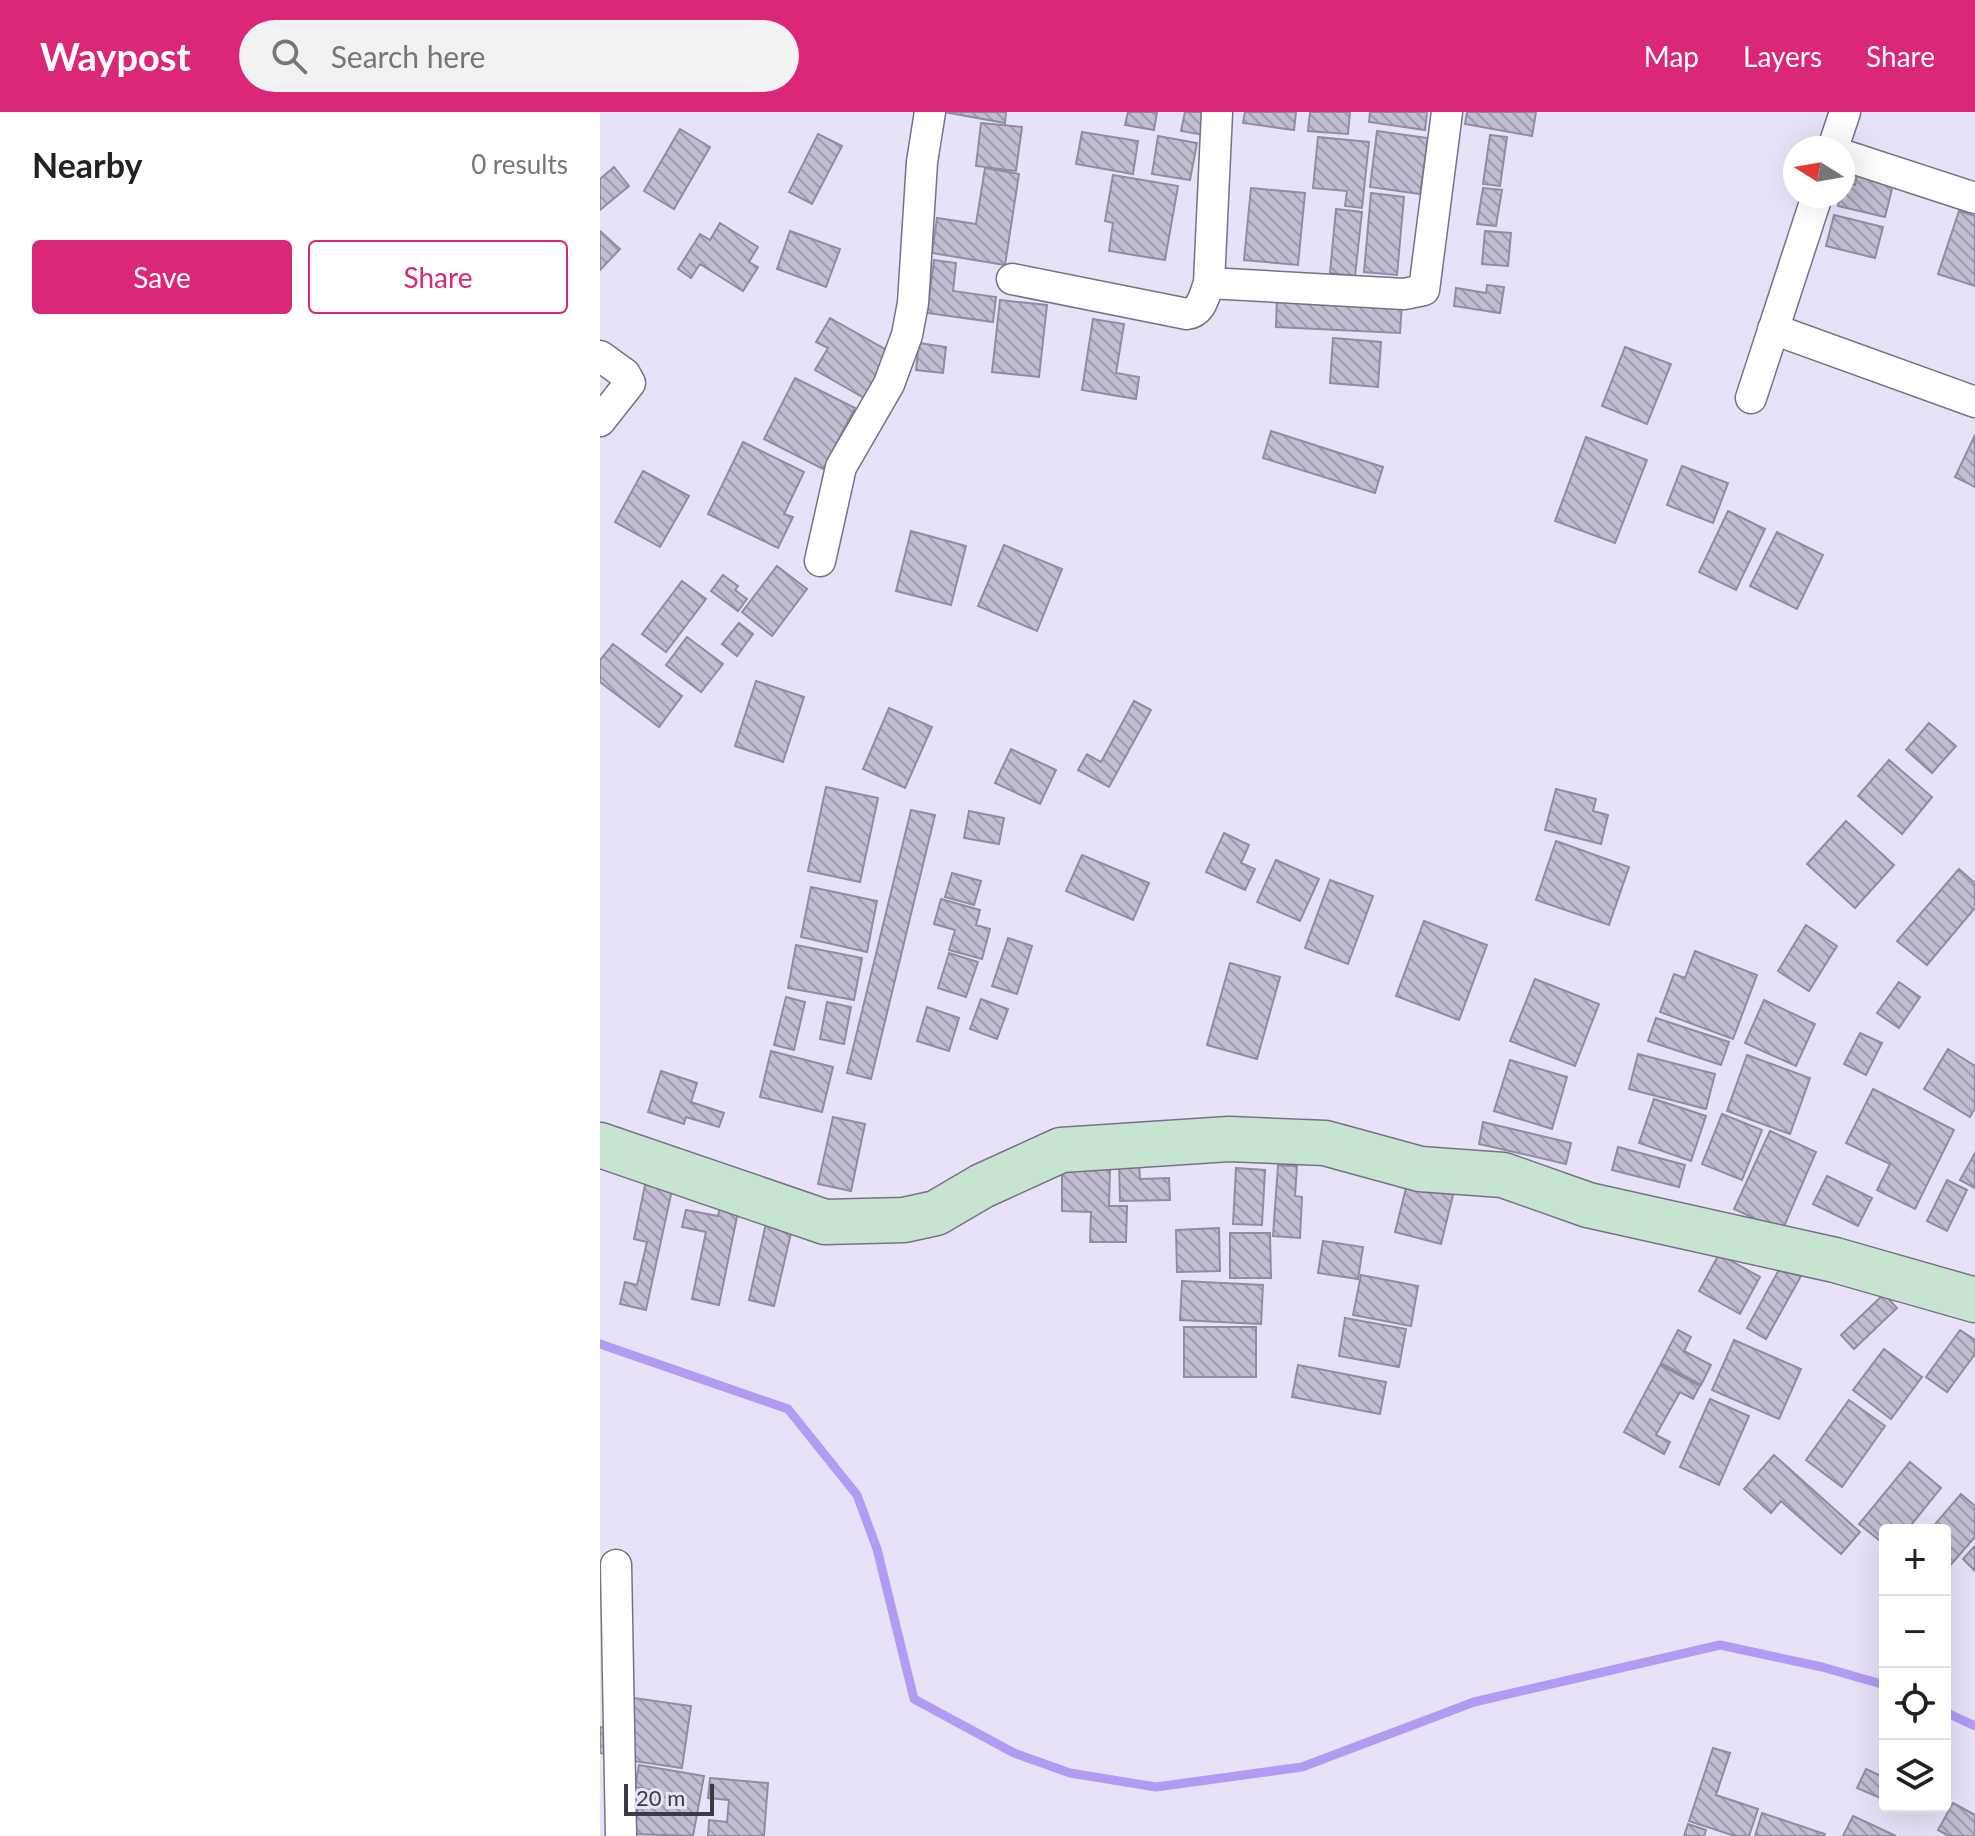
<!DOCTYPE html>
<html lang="en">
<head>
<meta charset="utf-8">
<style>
  :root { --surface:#fff; --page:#f2f2f2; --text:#222; --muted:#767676; --line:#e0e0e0; --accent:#db2777 }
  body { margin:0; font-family:Lato,sans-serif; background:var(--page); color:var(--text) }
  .controls { position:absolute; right:24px; bottom:24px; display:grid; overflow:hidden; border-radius:8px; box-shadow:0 8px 32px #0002 }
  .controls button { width:72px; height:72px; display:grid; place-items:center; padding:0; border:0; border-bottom:2px solid var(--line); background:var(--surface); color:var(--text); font:40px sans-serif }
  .compass { position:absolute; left:1183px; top:24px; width:72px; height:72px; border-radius:50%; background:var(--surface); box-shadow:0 8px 32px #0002; rotate:281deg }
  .scale { position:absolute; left:24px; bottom:20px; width:90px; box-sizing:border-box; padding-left:8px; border:4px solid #3c3b43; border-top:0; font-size:22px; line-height:28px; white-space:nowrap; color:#3c3b43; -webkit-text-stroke:6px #e7e2f8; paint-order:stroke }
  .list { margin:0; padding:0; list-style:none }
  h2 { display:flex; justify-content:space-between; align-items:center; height:104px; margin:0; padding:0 32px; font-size:34px }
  h2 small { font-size:26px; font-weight:400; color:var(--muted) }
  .actions { display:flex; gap:16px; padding:24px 32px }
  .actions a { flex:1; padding:18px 0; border:2px solid var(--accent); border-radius:8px; text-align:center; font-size:28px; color:var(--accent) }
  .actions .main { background:var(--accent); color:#fff }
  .icon { flex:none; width:44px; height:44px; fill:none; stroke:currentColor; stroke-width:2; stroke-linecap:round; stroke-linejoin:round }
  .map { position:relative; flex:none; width:1375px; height:1724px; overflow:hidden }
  header { display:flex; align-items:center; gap:48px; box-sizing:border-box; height:112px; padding:0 40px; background:var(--accent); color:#fff }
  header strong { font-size:38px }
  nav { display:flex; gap:44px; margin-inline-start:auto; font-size:28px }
  .search { width:560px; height:72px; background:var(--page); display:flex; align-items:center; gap:20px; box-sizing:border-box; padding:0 28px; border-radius:44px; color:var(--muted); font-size:30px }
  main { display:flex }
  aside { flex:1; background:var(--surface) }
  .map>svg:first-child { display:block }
</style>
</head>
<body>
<header>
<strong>Waypost</strong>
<div class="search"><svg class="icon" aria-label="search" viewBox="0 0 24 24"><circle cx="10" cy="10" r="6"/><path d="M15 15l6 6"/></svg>Search here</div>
<nav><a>Map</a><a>Layers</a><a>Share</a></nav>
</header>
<main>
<aside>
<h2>Nearby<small>0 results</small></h2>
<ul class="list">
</ul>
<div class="actions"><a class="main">Save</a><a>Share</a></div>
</aside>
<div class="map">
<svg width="1375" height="1724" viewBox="0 0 1375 1724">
  <defs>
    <pattern id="building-back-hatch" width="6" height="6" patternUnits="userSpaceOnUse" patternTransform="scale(2)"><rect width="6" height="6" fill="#c2bdd2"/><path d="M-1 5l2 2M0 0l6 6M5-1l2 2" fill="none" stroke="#9f9bac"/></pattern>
  </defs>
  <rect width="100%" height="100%" fill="#e7e2f8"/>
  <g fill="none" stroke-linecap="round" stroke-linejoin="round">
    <path stroke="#b29bf2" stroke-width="9" d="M0,1232L188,1297L257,1383L277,1437L314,1587L414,1641L470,1661L556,1675L702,1655L874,1590L1120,1533L1222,1555L1285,1573
      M1345,1600L1375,1614"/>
  </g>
  <path fill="url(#building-back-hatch)" stroke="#918da0" stroke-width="2" d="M344,0H406L405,11Z
    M528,0H557L554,18L525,13Z
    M585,0H615L611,24L581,19Z
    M645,0H696L694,18L643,11Z
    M710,0H750L748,22L708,19Z
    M770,0H827L825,18L769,10Z
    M867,0H936L932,24L865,12Z
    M381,11L422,15L416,59L376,54Z
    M80,17L110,35L74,97L44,79Z
    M777,19L828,26L820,82L770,75Z
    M482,20L538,29L533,62L476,52Z
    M218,22L242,34L212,92L189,80Z
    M890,23L907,25L900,74L883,72Z
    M558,24L597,31L590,68L552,62Z
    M718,25L769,30L762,96L745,94L747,79L713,76Z
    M14,55L29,74L0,98V67Z
    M385,56L419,62L405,153L332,141L337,106L376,112Z
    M1257,61L1294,69L1285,105L1238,94L1240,84H1243L1244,70L1255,73Z
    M513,63L578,74L565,148L509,139L513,111L505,109Z
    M651,76L705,81L698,153L644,148Z
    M883,76L902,78L896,114L877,112Z
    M771,81L804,85L797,163L764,160Z
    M736,97L762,100L755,164L730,161Z
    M1359,99L1375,104V174L1338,162Z
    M1234,103L1283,115L1275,146L1226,134Z
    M120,111L158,135L149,150L158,155L143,179L100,152L91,166L78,157L100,122L110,128Z
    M0,119L20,137L0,158Z
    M190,119L240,137L226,175L177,157Z
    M885,119L911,121L908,154L882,152Z
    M334,148L356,151L353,179L396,185L393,210L327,201Z
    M887,173L904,175L900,201L854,194L856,176L886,181Z
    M677,185L802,191L800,221L676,215Z
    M400,188L447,193L439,265L392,260Z
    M230,206L290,240L264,286L215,258L228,236L216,230Z
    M493,207L524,212L516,261L539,265L536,287L482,278Z
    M733,226L781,230L778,275L730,271Z
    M319,231L346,235L343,261L316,258Z
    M1025,235L1071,252L1047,312L1002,294Z
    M195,266L255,296L223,357L164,327Z
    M671,319L783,355L775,381L663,346Z
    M1375,323V375L1355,365Z
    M986,325L1047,348L1015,431L955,409Z
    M143,330L204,360L184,402L193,405L178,436L108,402Z
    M1082,354L1128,371L1113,411L1067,393Z
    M43,359L89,384L60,435L15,410Z
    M1128,399L1165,417L1136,478L1099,460Z
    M311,419L366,434L351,493L296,479Z
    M1177,420L1223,443L1197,497L1150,474Z
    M404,433L462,457L437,519L378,494Z
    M177,454L207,477L172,524L142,500Z
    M123,463L138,474L135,478L147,487L138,499L111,479Z
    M82,469L106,487L66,540L42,522Z
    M139,511L153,522L137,544L122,532Z
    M87,525L123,552L101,580L66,553Z
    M13,532L82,584L59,615L0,570V548Z
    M156,569L204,585L183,650L135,634Z
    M534,589L551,598L509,675L478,658L487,642L501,650Z
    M289,596L332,615L305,676L263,657Z
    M1329,611L1356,634L1332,661L1306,638Z
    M411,637L456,658L440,692L395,671Z
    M1289,648L1332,685L1302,722L1258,684Z
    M226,675L278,686L260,770L208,759Z
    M956,677L996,687L993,699L1008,703L1001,732L945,718Z
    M311,698L335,703L271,967L247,961Z
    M369,699L404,706L399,732L364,726Z
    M1246,709L1294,753L1255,796L1207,752Z
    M624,721L649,733L641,751L655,757L645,778L606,760Z
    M956,729L1029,755L1009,813L936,788Z
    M482,743L549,771L533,808L466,779Z
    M676,748L719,767L700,809L657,790Z
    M1359,757L1375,771V796L1327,853L1297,829Z
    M352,761L381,769L374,793L345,785Z
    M730,768L773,784L748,852L705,836Z
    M211,775L277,789L267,840L201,825Z
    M341,787L380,798L376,813L390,817L382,847L349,838L355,818L334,812Z
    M824,809L887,833L859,908L796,884Z
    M1206,813L1237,834L1209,879L1178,859Z
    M408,826L432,834L417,882L392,874Z
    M196,833L262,846L254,888L188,876Z
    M1095,839L1157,863L1133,927L1060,900L1074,862L1085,866Z
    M349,841L378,850L366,885L338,876Z
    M630,851L680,865L657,947L607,933Z
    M935,867L999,892L975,954L910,929Z
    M1299,870L1320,885L1299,916L1277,901Z
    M186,885L205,890L194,938L174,933Z
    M381,887L408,897L397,927L370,917Z
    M1164,888L1215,912L1196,954L1145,931Z
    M227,890L251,895L244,932L220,927Z
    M327,895L359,906L349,939L317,929Z
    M1056,906L1129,930L1121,953L1048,929Z
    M1260,921L1282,931L1266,963L1244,952Z
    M1348,937L1375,954V996L1370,1005L1324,977Z
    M171,939L233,955L222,1000L160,985Z
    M1038,942L1115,962L1106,997L1029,977Z
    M1147,943L1210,966L1190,1022L1127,999Z
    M910,948L967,965L952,1017L894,999Z
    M61,959L97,971L91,990L124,1001L119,1015L86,1005L84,1012L48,1000Z
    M1273,977L1354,1018L1315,1097L1277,1078L1290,1052L1246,1031Z
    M1054,987L1106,1004L1091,1049L1039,1031Z
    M1122,1002L1162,1018L1142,1068L1102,1052Z
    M233,1005L265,1012L251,1079L218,1072Z
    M883,1010L971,1031L966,1052L879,1032Z
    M1170,1019L1216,1040L1182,1119L1134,1097Z
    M1018,1035L1085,1053L1079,1075L1012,1058Z
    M1375,1041V1076L1360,1068Z
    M539,1050L540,1067L569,1066L570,1088L520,1089L519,1051Z
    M678,1053L697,1054L695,1084L702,1085L700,1126L673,1124Z
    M462,1054L510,1055L509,1094H527L526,1130H490L491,1100L462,1099Z
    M636,1056L665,1058L662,1113L633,1112Z
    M1227,1064L1272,1086L1258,1114L1213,1092Z
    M1347,1068L1367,1078L1347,1119L1327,1109Z
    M807,1072L853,1083L841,1132L795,1120Z
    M45,1073L72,1078L46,1198L20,1192L25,1170L37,1173L47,1130L34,1127Z
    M122,1086L140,1090L119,1193L92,1187L106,1120L82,1115L86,1098L118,1104Z
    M166,1111L192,1117L174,1194L149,1188Z
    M619,1116L620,1159L577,1160L576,1118Z
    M630,1121H670L671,1166H630Z
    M723,1129L763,1135L758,1167L718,1161Z
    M1119,1142L1160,1165L1140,1202L1099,1179Z
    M1181,1154L1201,1164L1166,1227L1147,1216Z
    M761,1163L818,1174L811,1214L753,1203Z
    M582,1169L663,1173L661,1212L580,1208Z
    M1284,1182L1297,1196L1254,1237L1241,1223Z
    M745,1206L806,1217L799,1255L739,1244Z
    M584,1215H656V1265H584Z
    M1078,1218L1091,1225L1084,1239L1111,1253L1101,1273L1061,1251Z
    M1360,1218L1375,1228V1242L1347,1280L1326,1265Z
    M1134,1228L1201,1257L1179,1307L1112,1278Z
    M1284,1237L1322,1265L1291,1307L1253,1278Z
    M698,1253L786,1270L780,1302L692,1285Z
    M1060,1253L1100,1274L1093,1287L1080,1280L1056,1323L1070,1330L1064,1342L1024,1320Z
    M1110,1287L1149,1304L1119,1373L1080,1355Z
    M1249,1288L1285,1314L1242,1375L1206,1348Z
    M1174,1343L1260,1420L1241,1442L1181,1389L1171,1401L1144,1377Z
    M1310,1350L1341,1376L1307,1418H1285V1433L1259,1412Z
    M1361,1382L1375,1394V1425L1347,1457L1345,1455V1418H1330Z
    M1375,1434V1459L1363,1447Z
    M34,1586L91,1594L82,1656L33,1649Z
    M0,1615L8,1616L5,1642L0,1641Z
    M1113,1636L1130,1641L1116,1683L1158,1697L1149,1724H1135L1089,1709Z
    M39,1653L104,1664L93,1724L34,1722L39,1691L54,1693L57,1679L35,1675Z
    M1266,1657L1285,1666V1688L1257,1676Z
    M110,1666L168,1671L164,1724H108L109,1708L127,1710L129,1688L108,1686Z
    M1353,1691L1375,1703V1724H1349L1338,1718Z
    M1162,1701L1225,1722L1224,1724H1155Z
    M1253,1704L1296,1724H1243Z
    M1088,1712L1106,1718L1104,1724H1084Z"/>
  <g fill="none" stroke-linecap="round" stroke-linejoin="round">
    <defs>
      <path id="street" d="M617,0L609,171L804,182L824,178L847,0
        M1233,36L1245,0
        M1243,43L1375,86
        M412,167L587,202C602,200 604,184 609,171
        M1173,217L1375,290
        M0,244L25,262L30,271L0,309
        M1151,286L1217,84
        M220,449L241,355L289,272L307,223L313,191L322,50L330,0
        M16,1453L21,1724"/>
      <path id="secondary" d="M0,1033L225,1110L304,1108L336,1101L382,1074L461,1038L629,1027L725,1031L820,1057L903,1063L988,1093L1235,1148L1375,1188"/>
    </defs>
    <use href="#street" stroke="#767285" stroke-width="33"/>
    <use href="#secondary" stroke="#767285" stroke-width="47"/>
    <use href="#street" stroke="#fff" stroke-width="30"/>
    <use href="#secondary" stroke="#c6e4d0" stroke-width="44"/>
  </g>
</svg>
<div class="controls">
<button>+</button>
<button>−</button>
<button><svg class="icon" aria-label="locate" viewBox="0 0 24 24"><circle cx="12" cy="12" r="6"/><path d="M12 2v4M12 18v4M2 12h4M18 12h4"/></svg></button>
<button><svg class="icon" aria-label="layers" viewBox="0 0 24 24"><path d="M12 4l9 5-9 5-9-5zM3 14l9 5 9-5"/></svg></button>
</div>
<svg class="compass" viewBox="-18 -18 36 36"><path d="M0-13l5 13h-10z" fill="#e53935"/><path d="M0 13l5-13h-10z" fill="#767676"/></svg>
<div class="scale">20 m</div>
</div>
</main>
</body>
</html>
